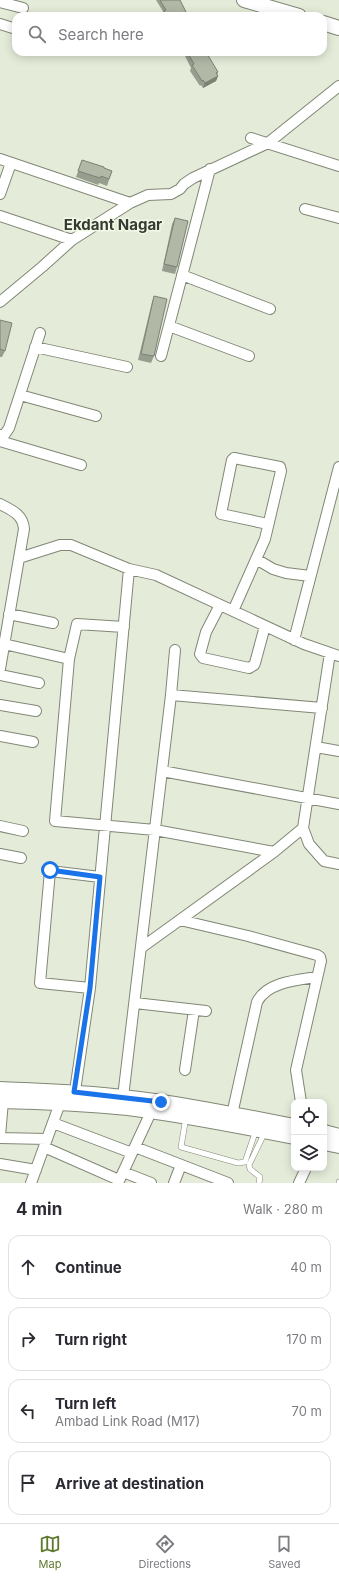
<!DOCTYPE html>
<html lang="en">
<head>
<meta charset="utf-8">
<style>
  :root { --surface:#fff; --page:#f7f7f7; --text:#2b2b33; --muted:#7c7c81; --line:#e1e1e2; --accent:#5f792c }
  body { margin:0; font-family:Inter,sans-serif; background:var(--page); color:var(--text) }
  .controls { position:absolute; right:12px; bottom:12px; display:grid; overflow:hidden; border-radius:8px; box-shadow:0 2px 10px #0003 }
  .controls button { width:36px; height:36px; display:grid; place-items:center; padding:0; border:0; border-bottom:1px solid var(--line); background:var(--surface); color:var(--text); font:20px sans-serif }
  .stop { position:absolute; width:12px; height:12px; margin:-9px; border:3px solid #1a73e8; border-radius:50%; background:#fff }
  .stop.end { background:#1a73e8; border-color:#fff; box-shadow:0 1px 4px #0008 }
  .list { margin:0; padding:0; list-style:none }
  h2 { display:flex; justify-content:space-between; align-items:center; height:52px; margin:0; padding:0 16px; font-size:17px }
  h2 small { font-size:13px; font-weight:400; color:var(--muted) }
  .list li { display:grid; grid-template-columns:26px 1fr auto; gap:12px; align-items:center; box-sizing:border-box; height:64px; margin:0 8px 8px; padding:0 8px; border:1px solid var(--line); border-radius:12px }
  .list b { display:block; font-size:15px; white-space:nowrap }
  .list p { margin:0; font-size:13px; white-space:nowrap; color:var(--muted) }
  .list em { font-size:13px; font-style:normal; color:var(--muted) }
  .icon { flex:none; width:22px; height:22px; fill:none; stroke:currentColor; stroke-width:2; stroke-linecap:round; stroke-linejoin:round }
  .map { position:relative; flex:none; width:339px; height:1183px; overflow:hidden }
  .search { position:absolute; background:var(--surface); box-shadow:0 2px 10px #0003; left:12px; right:12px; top:12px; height:44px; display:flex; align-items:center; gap:10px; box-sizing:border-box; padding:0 14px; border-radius:12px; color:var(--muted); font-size:15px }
  .sheet { height:340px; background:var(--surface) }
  nav { display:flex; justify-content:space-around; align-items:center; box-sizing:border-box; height:56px; border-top:1px solid var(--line); background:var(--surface); font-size:11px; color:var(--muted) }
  nav a { display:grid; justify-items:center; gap:2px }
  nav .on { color:var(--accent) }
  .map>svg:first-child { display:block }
</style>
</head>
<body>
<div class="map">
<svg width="339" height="1183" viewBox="0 0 339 1183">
  <rect width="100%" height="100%" fill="#e4ecd9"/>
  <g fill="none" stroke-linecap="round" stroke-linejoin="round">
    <defs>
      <path id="lane" d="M186,1117L181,1147L238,1163L245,1162L256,1130
        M259,1183L260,1177L250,1169L249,1165L265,1132
        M339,1183V1182"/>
      <path id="street" d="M0,2L23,8
        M0,24L16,29
        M251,138L339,166
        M0,159L130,203
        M0,194L11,163
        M305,209L339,218
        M0,216L72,240
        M182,275L270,309
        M0,302L42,267L72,240L130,203L148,195L171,194L180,189L184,184L193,178L268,143L339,86
        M169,326L249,356
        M35,347L127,367
        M161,356L210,169
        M20,395L96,416
        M0,435L5,434L9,428L40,333
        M0,441L81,465
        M0,504C11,510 23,514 24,529L0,669
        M19,558L60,545H71L129,569L156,575L304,644L339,656
        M256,559L273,569L286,573L310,576
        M220,605L206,632L200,654L203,658L249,668L254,665L255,663L265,626
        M233,611L265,539L281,471L280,467L234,458L232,460L221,514L268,524
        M9,614L53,623
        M124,627L77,624L69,659L55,821L155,830L274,852L141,948
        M294,640L339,467
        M4,644L69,659
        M0,675L39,683
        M171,695L322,708
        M0,705L36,711
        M0,736L33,742
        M316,747L339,751
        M162,771L339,804
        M0,826L23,831
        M303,828L309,844L324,861L339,864
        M274,852L303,828L330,653
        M0,854L21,858
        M180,920L248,936L317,955L320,957L321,961L296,1070L301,1102
        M90,988L40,983L50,871L100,877
        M135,1003L206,1011
        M185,1070L194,1010
        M123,1097L171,695L175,650
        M74,1098L90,988L129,569
        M231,1119L257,1002C267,982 297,980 317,977
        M53,1123L132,1153
        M0,1136L3,1101
        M0,1138L47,1139
        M44,1147L119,1180
        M135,1147L228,1183
        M0,1164L36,1170
        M123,1172L151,1183
        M31,1183L60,1103L61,1098
        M118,1183L151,1112
        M174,1183L181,1165
        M299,1183L306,1168"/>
      <path id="secondary" d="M244,0L299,16
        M323,23L339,28
        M0,1089C41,1091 81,1092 122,1097C180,1103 237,1115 294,1126
        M0,1101C43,1102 86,1104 128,1108C184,1115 240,1126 294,1137
        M324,1132L339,1136
        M324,1143L339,1146"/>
    </defs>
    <use href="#lane" stroke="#808775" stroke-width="6"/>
    <use href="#street" stroke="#808775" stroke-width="12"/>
    <use href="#secondary" stroke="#808775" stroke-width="16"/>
    <use href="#lane" stroke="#fff" stroke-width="5"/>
    <use href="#street" stroke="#fff" stroke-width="10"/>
    <use href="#secondary" stroke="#fff" stroke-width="14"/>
  </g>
  <path fill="#989e8f" d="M156,0H180L188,16H163L164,13Z
    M183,52H206L218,76L216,81L203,88L201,85L200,86L190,71L191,68Z
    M82,160L112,171L107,186L99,183L98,185L76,177Z
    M175,218L177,267L175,274L162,271L172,224Z
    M154,296V356L151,363L138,360L152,302Z
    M0,320L5,351L2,357H0Z"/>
  <path fill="#7c8174" d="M218,72L216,77L218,76L216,81L203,88L205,83L216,73Z"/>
  <path fill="#b1b8a6" stroke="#7c8174" d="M160,0H180L188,16H167L164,11L166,10Z
    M187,52H206L218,72L216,73L218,76L205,83L203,80L202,81L192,65L194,64Z
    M82,160L104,167V168L112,171L109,179L101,176L100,178L78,171Z
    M175,218L188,221L177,267L164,264Z
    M154,296L167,299L154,356L141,354Z
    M0,320L12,323L5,351L0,349Z"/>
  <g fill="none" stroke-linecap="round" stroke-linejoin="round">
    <path stroke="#1a73e8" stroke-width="5" d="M50,870L100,877L90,988L74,1092L161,1102"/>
  </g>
  <g text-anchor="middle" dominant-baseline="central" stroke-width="3" stroke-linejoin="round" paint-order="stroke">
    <g font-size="15" font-weight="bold" fill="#373a33" stroke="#f1fae6">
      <text x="113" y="224">Ekdant Nagar</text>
    </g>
  </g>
</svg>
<div class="controls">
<button><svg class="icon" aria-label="locate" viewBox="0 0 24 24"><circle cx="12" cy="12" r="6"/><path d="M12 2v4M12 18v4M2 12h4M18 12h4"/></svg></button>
<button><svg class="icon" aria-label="layers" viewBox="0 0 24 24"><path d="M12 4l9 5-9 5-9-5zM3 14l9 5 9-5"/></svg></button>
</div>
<div class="stop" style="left:50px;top:870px"></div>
<div class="stop end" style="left:161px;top:1102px"></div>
<div class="search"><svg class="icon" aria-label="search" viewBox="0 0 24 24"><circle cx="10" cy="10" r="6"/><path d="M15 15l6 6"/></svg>Search here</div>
</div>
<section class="sheet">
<h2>4 min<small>Walk · 280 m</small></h2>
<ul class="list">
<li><svg class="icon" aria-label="ahead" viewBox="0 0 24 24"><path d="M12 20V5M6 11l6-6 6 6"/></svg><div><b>Continue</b></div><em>40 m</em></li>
<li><svg class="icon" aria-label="right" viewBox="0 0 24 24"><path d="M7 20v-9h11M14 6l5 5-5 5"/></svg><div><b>Turn right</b></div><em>170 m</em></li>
<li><svg class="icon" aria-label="left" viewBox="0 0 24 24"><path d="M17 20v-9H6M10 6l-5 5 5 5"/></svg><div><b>Turn left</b><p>Ambad Link Road (M17)</p></div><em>70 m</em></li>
<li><svg class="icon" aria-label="arrive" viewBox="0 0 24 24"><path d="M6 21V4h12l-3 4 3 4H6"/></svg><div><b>Arrive at destination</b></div></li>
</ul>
</section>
<nav>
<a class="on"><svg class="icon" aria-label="map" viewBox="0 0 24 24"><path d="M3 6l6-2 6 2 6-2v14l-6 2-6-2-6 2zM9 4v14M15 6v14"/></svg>Map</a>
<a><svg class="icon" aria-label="directions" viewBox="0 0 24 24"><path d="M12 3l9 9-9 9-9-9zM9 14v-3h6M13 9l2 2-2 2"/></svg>Directions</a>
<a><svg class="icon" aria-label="saved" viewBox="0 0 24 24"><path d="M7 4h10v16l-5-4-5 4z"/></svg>Saved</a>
</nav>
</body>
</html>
